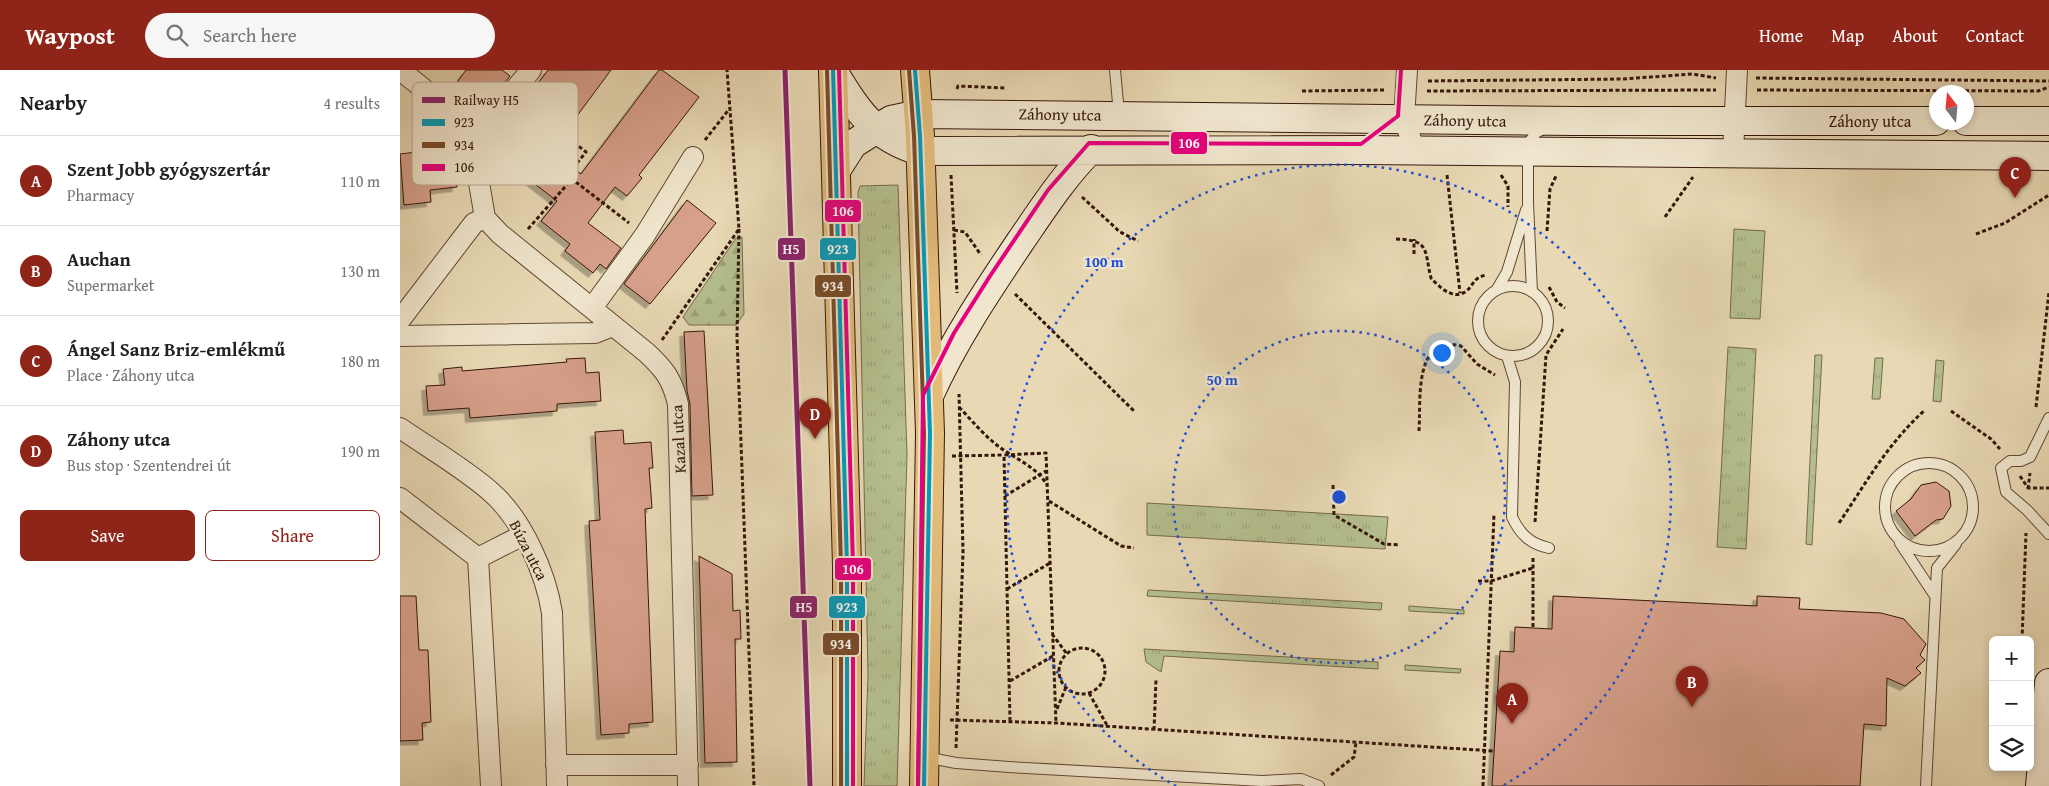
<!DOCTYPE html>
<html lang="en">
<head>
<meta charset="utf-8">
<style>
  :root { --surface:#fff; --page:#f6f6f6; --text:#202124; --muted:#757577; --line:#e0e0e0; --accent:#8f2418 }
  body { margin:0; font-family:"Gentium Book Plus",serif; background:var(--page); color:var(--text) }
  .controls { position:absolute; right:15px; bottom:15px; display:grid; overflow:hidden; border-radius:8px; box-shadow:0 2px 8px #0003 }
  .controls button { width:45px; height:45px; display:grid; place-items:center; padding:0; border:0; border-bottom:1px solid var(--line); background:var(--surface); color:var(--text); font:25px sans-serif }
  .compass { position:absolute; left:1529px; top:15px; width:45px; height:45px; border-radius:50%; background:var(--surface); box-shadow:0 2px 8px #0003; rotate:344deg }
  .you { position:absolute; left:1041px; top:282px; width:18px; height:18px; margin:-12px; border:4px solid #fff; border-radius:50%; background:#1a73e8; box-shadow:0 0 0 8px #1a73e833 }
  .badge { display:grid; place-items:center; width:32px; height:32px; border-radius:50%; background:var(--accent); color:#fff; font-size:16px; font-weight:700 }
  .pin { position:absolute; translate:-50% -41px; filter:drop-shadow(0 1px 2px #0008) }
  .pin::after { content:''; position:absolute; top:26px; width:18px; height:15px; background:inherit; clip-path:polygon(0 0,100% 0,50% 100%) }
  .list { margin:0; padding:0; list-style:none }
  h2 { display:flex; justify-content:space-between; align-items:center; height:65px; margin:0; padding:0 20px; font-size:21px }
  h2 small { font-size:16px; font-weight:400; color:var(--muted) }
  .list li { display:grid; grid-template-columns:32px 1fr auto; gap:15px; align-items:center; box-sizing:border-box; height:90px; padding:0 20px; border-top:1px solid var(--line) }
  .list b { display:block; font-size:19px; white-space:nowrap }
  .list p { margin:0; font-size:16px; white-space:nowrap; color:var(--muted) }
  .list em { font-size:16px; font-style:normal; color:var(--muted) }
  .actions { display:flex; gap:10px; padding:15px 20px }
  .actions a { flex:1; padding:11px 0; border:1px solid var(--accent); border-radius:8px; text-align:center; font-size:18px; color:var(--accent) }
  .actions .main { background:var(--accent); color:#fff }
  .icon { flex:none; width:28px; height:28px; fill:none; stroke:currentColor; stroke-width:2; stroke-linecap:round; stroke-linejoin:round }
  .map { position:relative; flex:none; width:1649px; height:716px; overflow:hidden }
  header { display:flex; align-items:center; gap:30px; box-sizing:border-box; height:70px; padding:0 25px; background:var(--accent); color:#fff }
  header strong { font-size:24px }
  nav { display:flex; gap:28px; margin-inline-start:auto; font-size:18px }
  .search { width:350px; height:45px; background:var(--page); display:flex; align-items:center; gap:12px; box-sizing:border-box; padding:0 18px; border-radius:28px; color:var(--muted); font-size:19px }
  main { display:flex }
  aside { flex:1; background:var(--surface) }
  .map>svg:first-child { display:block }
</style>
</head>
<body>
<header>
<strong>Waypost</strong>
<div class="search"><svg class="icon" aria-label="search" viewBox="0 0 24 24"><circle cx="10" cy="10" r="6"/><path d="M15 15l6 6"/></svg>Search here</div>
<nav><a>Home</a><a>Map</a><a>About</a><a>Contact</a></nav>
</header>
<main>
<aside>
<h2>Nearby<small>4 results</small></h2>
<ul class="list">
<li><span class="badge">A</span><div><b>Szent Jobb gyógyszertár</b><p>Pharmacy</p></div><em>110 m</em></li>
<li><span class="badge">B</span><div><b>Auchan</b><p>Supermarket</p></div><em>130 m</em></li>
<li><span class="badge">C</span><div><b>Ángel Sanz Briz-emlékmű</b><p>Place · Záhony utca</p></div><em>180 m</em></li>
<li><span class="badge">D</span><div><b>Záhony utca</b><p>Bus stop · Szentendrei út</p></div><em>190 m</em></li>
</ul>
<div class="actions"><a class="main">Save</a><a>Share</a></div>
</aside>
<div class="map">
<svg width="1649" height="716" viewBox="0 0 1649 716">
  <defs>
    <pattern id="grass-tufts" width="24" height="20" patternUnits="userSpaceOnUse" patternTransform="scale(1.25)"><rect width="24" height="20" fill="#b5bf8e"/><path d="M3 7l-1-3M5 7V3M7 7l1-3M15 17l-1-3M17 17v-4M19 17l1-3" fill="none" stroke="#9ca379"/></pattern>
    <pattern id="forest-firs" width="22" height="20" patternUnits="userSpaceOnUse" patternTransform="scale(1.25)"><rect width="22" height="20" fill="#b5bf8e"/><path d="M5 1l3.5 6h-7zM16 11l3.5 6h-7z" fill="#9ca379"/></pattern>
    <filter id="shadow"><feDropShadow dx="-4.5" dy="4.5" stdDeviation="0" flood-color="#0004"/></filter>
  </defs>
  <rect width="100%" height="100%" fill="#e8d9b4"/>
  <filter id="stains"><feTurbulence type="fractalNoise" baseFrequency=".004" numOctaves="4"/><feColorMatrix values="0 0 0 0 .2 0 0 0 0 .09 0 0 0 0 .02 0 0 0 .5 -.17"/></filter>
  <radialGradient id="worn" r=".72"><stop offset=".6" stop-color="#630" stop-opacity="0"/><stop offset="1" stop-color="#630" stop-opacity=".3"/></radialGradient>
  <path fill="url(#grass-tufts)" stroke="#766a4c" d="M498,115L507,385L497,716H464L468,605L458,122L460,116Z
    M1334,159L1365,161L1360,249L1330,248Z
    M1328,277L1356,279L1346,479L1317,477Z
    M1415,285H1422L1412,475L1406,474Z
    M1475,288H1483L1480,329H1472Z
    M1536,290L1544,291L1541,332L1533,331Z
    M747,433L988,447L985,479L747,465Z
    M748,520L982,533L981,540L747,526Z
    M1009,536L1064,540V544L1009,541Z
    M744,579L978,592V599L764,586L761,602L746,592Z
    M1005,595L1061,599L1060,603L1005,600Z"/>
  <path fill="url(#forest-firs)" stroke="#766a4c" d="M342,167L344,244L336,255H289L283,247L336,168Z"/>
  <path fill="#d7a08b" stroke="#36160a" filter="url(#shadow)" d="M66,0H102L110,6L87,34L58,11Z
    M148,0H211L151,81L181,104L259,0H262L299,27L239,105L242,108L227,126L215,117L188,153L221,178L206,199L200,194L193,203L165,181L170,174L141,151L157,131L114,98L119,91L90,68L129,21L131,23Z
    M25,81L26,96L54,93L57,117L30,120L31,132L4,135L0,84Z
    M287,130L316,153L250,234L224,214Z
    M304,261L313,425L292,426L290,334L287,321L284,262Z
    M185,288L186,303L199,302L201,331L157,334V341L70,348L69,338L28,341L26,316L45,315L43,299L62,297V301L167,292L166,289Z
    M223,360L224,374L251,372L253,398H249L252,438L245,439L253,652L229,654V663L201,665L189,451L200,450L195,362Z
    M1536,412L1549,421L1551,436L1543,449L1536,450L1515,466L1496,441L1511,429L1521,415Z
    M299,486L332,504L333,541L340,540L341,569H335L337,692L305,693Z
    M0,526H16L19,580H28L31,652L22,653L23,670L0,671Z
    M1153,526L1357,536V526L1400,528L1399,539L1481,543L1504,549L1526,574L1520,585L1525,590L1516,598L1521,603L1505,616L1487,608L1486,656L1464,654L1460,716H1092L1100,581L1114,582L1115,557L1152,559Z"/>
  <g fill="none" stroke-linecap="round" stroke-linejoin="round">
    <defs>
      <path id="lane" d="M715,0L719,44
        M1078 251a35 35 0 1 1 70 0a35 35 0 1 1-70 0Z
        M1097,219L1107,202L1126,140
        M1132,222L1128,133V82L1129,72L1136,63L1145,58
        M1107,286L1115,312L1112,447C1120,464 1130,474 1149,478
        M1649,348L1630,387L1621,391H1610L1601,398L1606,422L1627,440L1649,464
        M1485 437a44 44 0 1 1 88 0a44 44 0 1 1-88 0Z
        M1500,473L1535,526
        M525,687L556,693L609,697L862,711L901,709L919,716
        M1526,716L1537,498L1556,474"/>
      <path id="street" d="M0,0L44,35L62,56L72,71L85,148L100,164L247,283C265,300 272,309 278,334L288,716
        M1007,0L1004,49L1015,81
        M72,71L131,0
        M1333,82L1337,0
        M192,238L245,165L293,87
        M0,250L74,153L85,148
        M0,266L195,263L212,256
        M0,358C29,378 65,399 91,422C122,449 146,503 152,543L157,716
        M0,428L78,488L91,716
        M78,488L123,465
        M156,695H288"/>
      <path id="secondary" d="M433,1C457,40 474,68 520,81L963,80L1649,86
        M1566,51H1649
        M437,99L453,74L491,50L519,44L1175,51H1536
        M529,326C553,272 587,221 620,172C642,140 663,107 691,79
        M1640,716L1649,613"/>
      <path id="primary" d="M433,0L447,496V716
        M515,0L520,66L530,363L524,716"/>
    </defs>
    <use href="#lane" stroke="#624734" stroke-width="12"/>
    <use href="#street" stroke="#624734" stroke-width="22"/>
    <use href="#secondary" stroke="#36160a" stroke-width="30"/>
    <use href="#primary" stroke="#36160a" stroke-width="30"/>
    <path stroke="#36160a" stroke-width="3" stroke-dasharray="4 2.5" stroke-linecap="butt" d="M1356,8L1649,11
      M1028,11L1223,9L1293,4L1316,8
      M557,19L558,16L606,18
      M1357,20L1638,21L1649,17
      M902,21L986,20
      M1027,21L1316,20
      M128,36L186,82L173,98L172,109L229,153
      M305,70L330,38
      M551,105L557,223
      M1047,105L1060,223
      M1101,105L1108,116V137
      M682,127L720,162L738,171
      M1265,147L1293,107
      M128,159L172,109
      M339,159L337,267L354,716
      M554,160L565,162L581,185
      M1147,161L1150,119L1156,106
      M1576,164L1605,153L1649,125
      M996,169C1031,170 1024,181 1031,208C1039,217 1053,230 1065,222C1074,216 1072,208 1086,205
      M1014,184V169
      M1149,217L1157,232L1165,238
      M615,224L734,341
      M262,270L339,159L327,0
      M559,337C572,351 584,365 598,376C615,389 636,396 647,415
      M1636,337L1649,222
      M1551,341L1591,369L1600,379
      M1019,361C1021,332 1013,263 1061,276L1077,294L1095,305
      M552,386L604,385
      M1620,406L1628,418H1649
      M933,415L934,445L984,474L1000,475
      M1628,419L1630,403
      M605,426L646,401
      M649,431L721,476L734,478
      M1135,452L1146,285L1163,259
      M1439,453C1466,413 1488,373 1525,340
      M1133,488V558
      M1078,511H1091L1133,498
      M607,519L650,493
      M652,564L667,584
      M1622,570L1626,463
      M659 601a23 23 0 1 1 46 0a23 23 0 1 1-46 0Z
      M610,611L653,586
      M689,623L708,657
      M657,639L666,617
      M550,650L656,653L1094,681
      M610,651L604,385L646,383L656,653
      M754,660L756,610
      M556,678L563,482L559,324
      M931,705L954,687L956,672
      M1083,716L1094,444"/>
    <use href="#lane" stroke="#f0e6ce" stroke-width="10"/>
    <use href="#street" stroke="#f0e6ce" stroke-width="20"/>
    <use href="#secondary" stroke="#f0e6ce" stroke-width="28"/>
    <use href="#primary" stroke="#e4bc7a" stroke-width="28"/>
    <defs>
      <path id="bus-1" d="M433,0L447,496V716
        M515,0L520,66L530,363L524,716"/>
      <path id="bus-2" d="M427,0L441,496V716
        M509,0L514,66L524,363L518,716"/>
      <path id="bus-3" d="M439,0L453,496V716
        M518,716L523,325L554,263L590,206L648,120L689,73L961,74L998,46L1001,0"/>
    </defs>
    <use href="#bus-1" stroke="#f0e6ce" stroke-width="8"/>
    <use href="#bus-2" stroke="#f0e6ce" stroke-width="8"/>
    <use href="#bus-3" stroke="#f0e6ce" stroke-width="8"/>
    <use href="#bus-1" stroke="#059aba" stroke-width="4"/>
    <use href="#bus-2" stroke="#7a4b2a" stroke-width="4"/>
    <use href="#bus-3" stroke="#e5007d" stroke-width="4"/>
    <defs>
      <path id="rail-1" d="M385,0L410,716"/>
    </defs>
    <use href="#rail-1" stroke="#f0e6ce" stroke-width="9"/>
    <use href="#rail-1" stroke="#8a236c" stroke-width="5"/>
  </g>
  <g fill="none" stroke="#1d4ed8" stroke-width="2.5" stroke-dasharray="2.5 5">
    <circle cx="939" cy="427" r="166"/>
    <path d="M776 716A332 332 0 1 1 1102 716"/>
  </g>
  <g text-anchor="middle" dominant-baseline="central" stroke-width="4.5" stroke-linejoin="round" paint-order="stroke">
    <g font-size="16" fill="#36160a" stroke="#f0e6ce">
      <text transform="translate(660 44) rotate(1)">Záhony utca</text>
      <text transform="translate(1065 50) rotate(1)">Záhony utca</text>
      <text x="1470" y="51">Záhony utca</text>
      <text transform="translate(278 369) rotate(-93)">Kazal utca</text>
      <text transform="translate(129 480) rotate(63)">Búza utca</text>
    </g>
  </g>
  <rect x="12" y="12" width="166" height="103" rx="8" fill="#f0e6ce" stroke="#b8a893" stroke-width="1"/>
  <rect x="22" y="27" width="23" height="6" fill="#8a236c"/>
  <rect x="22" y="49" width="23" height="7" fill="#059aba"/>
  <rect x="22" y="72" width="23" height="6" fill="#7a4b2a"/>
  <rect x="22" y="94" width="23" height="7" fill="#e5007d"/>
  <g font-size="14" fill="#36160a">
    <text x="54" y="35">Railway H5</text>
    <text x="54" y="57">923</text>
    <text x="54" y="80">934</text>
    <text x="54" y="102">106</text>
  </g>
  <circle cx="939" cy="427" r="8" fill="#1d4ed8" stroke="#f0e6ce" stroke-width="2.5"/>
  <g font-size="15" text-anchor="middle" font-weight="bold" fill="#1d4ed8" stroke="#f0e6ce" stroke-width="4.5" stroke-linejoin="round" paint-order="stroke">
    <text x="704" y="197">100 m</text>
    <text x="822" y="315">50 m</text>
  </g>
  <g stroke="#f0e6ce" stroke-width="2">
    <rect x="770" y="61" width="38" height="24" rx="5" fill="#e5007d"/>
    <rect x="424" y="129" width="38" height="24" rx="5" fill="#e5007d"/>
    <rect x="419" y="167" width="38" height="24" rx="5" fill="#059aba"/>
    <rect x="377" y="167" width="29" height="24" rx="5" fill="#8a236c"/>
    <rect x="414" y="204" width="38" height="24" rx="5" fill="#7a4b2a"/>
    <rect x="434" y="487" width="38" height="24" rx="5" fill="#e5007d"/>
    <rect x="428" y="525" width="38" height="24" rx="5" fill="#059aba"/>
    <rect x="389" y="525" width="29" height="24" rx="5" fill="#8a236c"/>
    <rect x="422" y="562" width="38" height="24" rx="5" fill="#7a4b2a"/>
  </g>
  <g font-size="14" text-anchor="middle" font-weight="bold" fill="#fff">
    <text x="789" y="78">106</text>
    <text x="443" y="146">106</text>
    <text x="438" y="184">923</text>
    <text x="391" y="184">H5</text>
    <text x="433" y="221">934</text>
    <text x="453" y="504">106</text>
    <text x="447" y="542">923</text>
    <text x="404" y="542">H5</text>
    <text x="441" y="579">934</text>
  </g>
  <rect width="100%" height="100%" filter="url(#stains)"/>
  <rect width="100%" height="100%" fill="url(#worn)"/>
</svg>
<div class="controls">
<button>+</button>
<button>−</button>
<button><svg class="icon" aria-label="layers" viewBox="0 0 24 24"><path d="M12 4l9 5-9 5-9-5zM3 14l9 5 9-5"/></svg></button>
</div>
<svg class="compass" viewBox="-18 -18 36 36"><path d="M0-13l5 13h-10z" fill="#e53935"/><path d="M0 13l5-13h-10z" fill="#757577"/></svg>
<div class="you"></div>
<div class="pin badge" style="left:1112px;top:654px">A</div>
<div class="pin badge" style="left:1292px;top:637px">B</div>
<div class="pin badge" style="left:1615px;top:128px">C</div>
<div class="pin badge" style="left:415px;top:369px">D</div>
</div>
</main>
</body>
</html>
